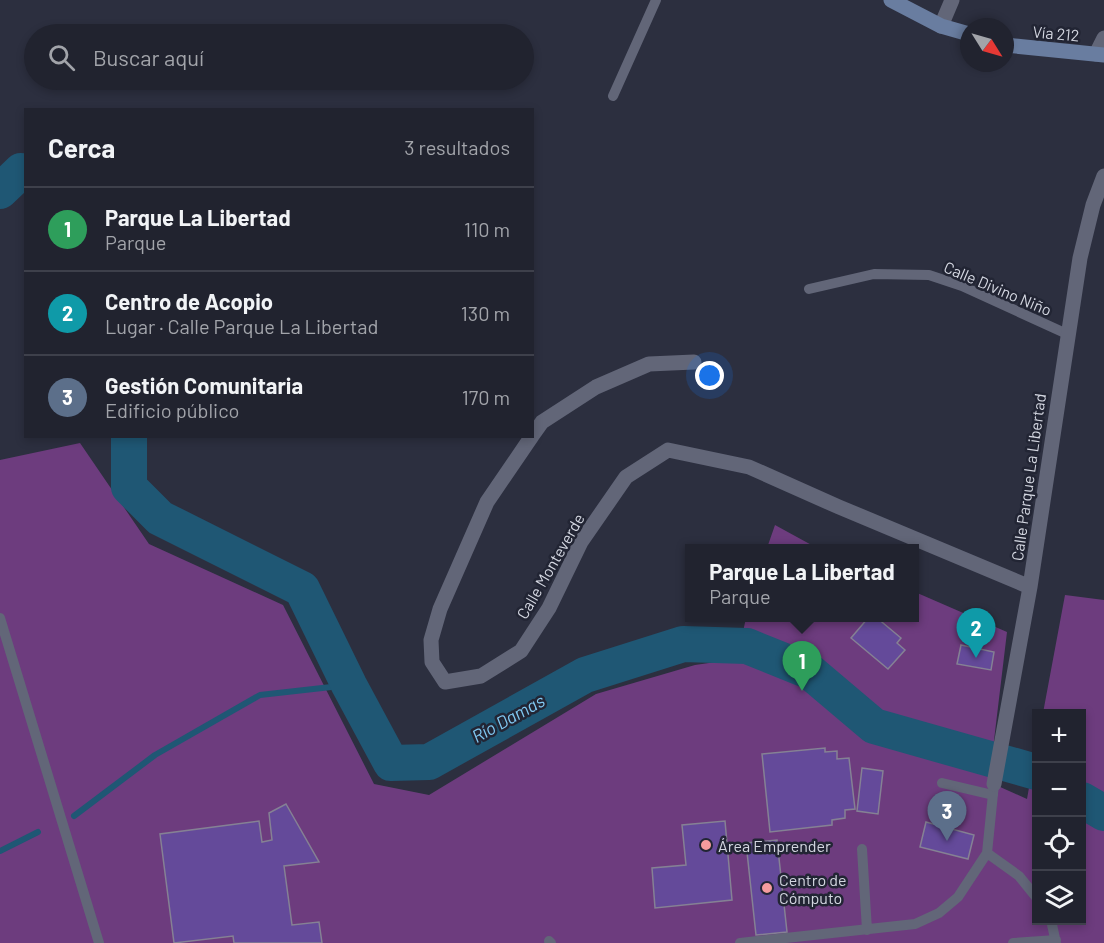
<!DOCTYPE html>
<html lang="es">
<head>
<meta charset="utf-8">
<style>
  :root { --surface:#21232f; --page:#292b37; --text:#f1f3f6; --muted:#a2a4aa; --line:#3e404b; --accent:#f59b9e }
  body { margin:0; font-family:Barlow,sans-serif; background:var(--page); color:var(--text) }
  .controls { position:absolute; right:18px; bottom:18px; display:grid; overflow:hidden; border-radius:0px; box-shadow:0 3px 9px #0003 }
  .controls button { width:54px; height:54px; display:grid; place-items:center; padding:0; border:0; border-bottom:2px solid var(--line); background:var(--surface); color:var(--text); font:30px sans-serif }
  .compass { position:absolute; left:960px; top:18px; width:54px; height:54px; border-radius:50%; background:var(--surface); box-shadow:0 3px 9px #0003; rotate:127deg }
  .you { position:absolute; left:710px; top:376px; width:21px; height:21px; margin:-15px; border:4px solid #fff; border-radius:50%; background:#1a73e8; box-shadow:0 0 0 9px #1a73e833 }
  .badge { display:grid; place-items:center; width:39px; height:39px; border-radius:50%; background:var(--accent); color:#fff; font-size:20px; font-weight:700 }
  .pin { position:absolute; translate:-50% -50px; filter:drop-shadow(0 2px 3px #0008) }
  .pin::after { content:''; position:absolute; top:32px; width:21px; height:18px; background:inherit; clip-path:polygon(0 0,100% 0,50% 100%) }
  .popup { position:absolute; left:685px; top:544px; width:234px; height:78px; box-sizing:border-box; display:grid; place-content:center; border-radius:0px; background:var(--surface); filter:drop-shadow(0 2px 4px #0005); font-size:20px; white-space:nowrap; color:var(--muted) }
  .popup b { font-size:22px; color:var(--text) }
  .popup::after { content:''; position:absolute; left:50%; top:100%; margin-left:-12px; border:12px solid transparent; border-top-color:var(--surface) }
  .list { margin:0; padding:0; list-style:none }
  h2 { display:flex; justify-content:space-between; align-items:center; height:78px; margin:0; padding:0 24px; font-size:26px }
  h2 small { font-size:20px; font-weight:400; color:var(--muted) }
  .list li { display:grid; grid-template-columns:39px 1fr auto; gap:18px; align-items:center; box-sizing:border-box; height:84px; padding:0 24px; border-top:2px solid var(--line) }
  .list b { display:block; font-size:22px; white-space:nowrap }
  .list p { margin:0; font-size:20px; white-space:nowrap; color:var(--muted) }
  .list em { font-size:20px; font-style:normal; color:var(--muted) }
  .icon { flex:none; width:33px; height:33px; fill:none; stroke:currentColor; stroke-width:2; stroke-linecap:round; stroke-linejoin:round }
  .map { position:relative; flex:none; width:1104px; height:943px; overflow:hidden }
  .search { position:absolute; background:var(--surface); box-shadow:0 3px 9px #0003; left:24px; top:24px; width:510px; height:66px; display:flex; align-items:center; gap:15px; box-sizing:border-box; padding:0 21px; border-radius:33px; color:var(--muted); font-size:22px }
  .panel { position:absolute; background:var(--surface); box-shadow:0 3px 9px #0003; left:24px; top:108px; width:510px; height:330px; border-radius:0px }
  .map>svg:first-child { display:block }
</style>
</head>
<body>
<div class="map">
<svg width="1104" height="943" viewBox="0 0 1104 943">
  <rect width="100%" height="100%" fill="#2c2f3f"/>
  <path fill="#6d3c7e" d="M80,443L149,544L283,605L374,784L429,795L596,694L695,665L737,659L746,618H914L915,592L1007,632L989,782L1027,799L1036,748V920H1082V714L1043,713L1065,595L1104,600V943H0V460Z
    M775,525L817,548H767Z"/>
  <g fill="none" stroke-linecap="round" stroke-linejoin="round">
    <path stroke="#1f5774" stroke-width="6" d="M74,816L155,755L260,695L349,685
      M0,851L38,832"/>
    <path stroke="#1f5774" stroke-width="36" d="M0,191L21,171L26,172
      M129,436V487L160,518L302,589L349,685L391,763L429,762L585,675L683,644L747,646L809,671L874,726L1036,772
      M1082,800L1104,813"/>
  </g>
  <path fill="#644a9a" stroke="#858194" stroke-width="1.5" d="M868,618H877L901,638L897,643L905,650L888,669L851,638Z
    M961,645L994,652L991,670L957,664Z
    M825,748V752L837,751V759L849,758L855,809L845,810V818L832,820V825L770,832L762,754Z
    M862,768L883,771L878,814L857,811Z
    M286,804L319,862L284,866L292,925L319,922L322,943H234L233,936L174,943L160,834L259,821L262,842L272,840L269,813Z
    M725,821L732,900L655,908L652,868L686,865L682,825Z
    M926,822L974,835L968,859L920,847Z
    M777,840L787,932L756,935L746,843Z"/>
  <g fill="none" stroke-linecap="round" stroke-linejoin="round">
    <path stroke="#626678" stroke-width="10" d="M613,96L656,0
      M809,289L874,274L929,275L962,286L1067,334
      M0,618L99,943
      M942,783L993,795
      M862,849L867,930
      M987,853L1019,876L1036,897
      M1051,920L1056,943
      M549,941L551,943
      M740,943L915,924L939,913L958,897L987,853L994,784
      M1013,943L1056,940"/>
    <path stroke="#626678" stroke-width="15" d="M941,26L952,0
      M1096,54L1104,38
      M532,436L487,502L440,609L431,640L432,662L445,682L481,676L521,651L549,608L581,542L626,477L668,450L749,467L839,507L1030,587
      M532,436L542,422L596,387L649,364L694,362
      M994,784L1030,587L1080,258L1093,205L1104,176"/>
    <path stroke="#697da0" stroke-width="15" d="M891,0L941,26L969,34
      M1005,45L1104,55"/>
  </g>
  <g fill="#f59b9e" stroke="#222534" stroke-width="2">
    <circle cx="706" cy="845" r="6"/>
    <circle cx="767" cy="888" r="6"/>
  </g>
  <g text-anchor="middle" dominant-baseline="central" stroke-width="5" stroke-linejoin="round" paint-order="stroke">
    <g font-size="16" fill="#d4d7e1" stroke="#222534">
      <text transform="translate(1056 33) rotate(5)">Vía 212</text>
      <text transform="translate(998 288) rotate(23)">Calle Divino Niño</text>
      <text transform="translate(1028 477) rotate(-82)">Calle Parque La Libertad</text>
      <text transform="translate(550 566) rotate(-60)">Calle Monteverde</text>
    </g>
    <g font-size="16" fill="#d4d7e1" stroke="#222534" text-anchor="start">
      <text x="718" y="845">Área Emprender</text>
      <text x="779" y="879">Centro de<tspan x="779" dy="18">Cómputo</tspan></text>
    </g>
    <g font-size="18" font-style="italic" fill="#81c9f3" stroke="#222534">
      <text transform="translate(508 718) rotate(-29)">Río Damas</text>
    </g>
  </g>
</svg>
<div class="controls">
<button>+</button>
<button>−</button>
<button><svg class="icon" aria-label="locate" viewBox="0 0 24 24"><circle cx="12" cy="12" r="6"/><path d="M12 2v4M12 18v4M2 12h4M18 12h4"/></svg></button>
<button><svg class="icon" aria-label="layers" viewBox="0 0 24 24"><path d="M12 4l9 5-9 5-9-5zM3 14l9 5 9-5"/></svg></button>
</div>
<svg class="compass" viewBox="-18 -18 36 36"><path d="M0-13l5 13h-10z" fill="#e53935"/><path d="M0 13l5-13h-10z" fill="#a2a4aa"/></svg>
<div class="you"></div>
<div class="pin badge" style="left:802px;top:691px;background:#2e9e5b">1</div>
<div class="popup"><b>Parque La Libertad</b>Parque</div>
<div class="pin badge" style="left:976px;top:658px;background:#0f9aa8">2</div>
<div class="pin badge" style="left:947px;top:841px;background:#5c6f8a">3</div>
<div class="search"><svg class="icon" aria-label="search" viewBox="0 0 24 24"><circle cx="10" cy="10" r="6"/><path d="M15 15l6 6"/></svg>Buscar aquí</div>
<section class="panel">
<h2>Cerca<small>3 resultados</small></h2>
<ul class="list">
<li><span class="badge" style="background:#2e9e5b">1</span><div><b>Parque La Libertad</b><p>Parque</p></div><em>110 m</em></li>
<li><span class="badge" style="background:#0f9aa8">2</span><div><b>Centro de Acopio</b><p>Lugar · Calle Parque La Libertad</p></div><em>130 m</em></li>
<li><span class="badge" style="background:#5c6f8a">3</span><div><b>Gestión Comunitaria</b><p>Edificio público</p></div><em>170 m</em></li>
</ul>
</section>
</div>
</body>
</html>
